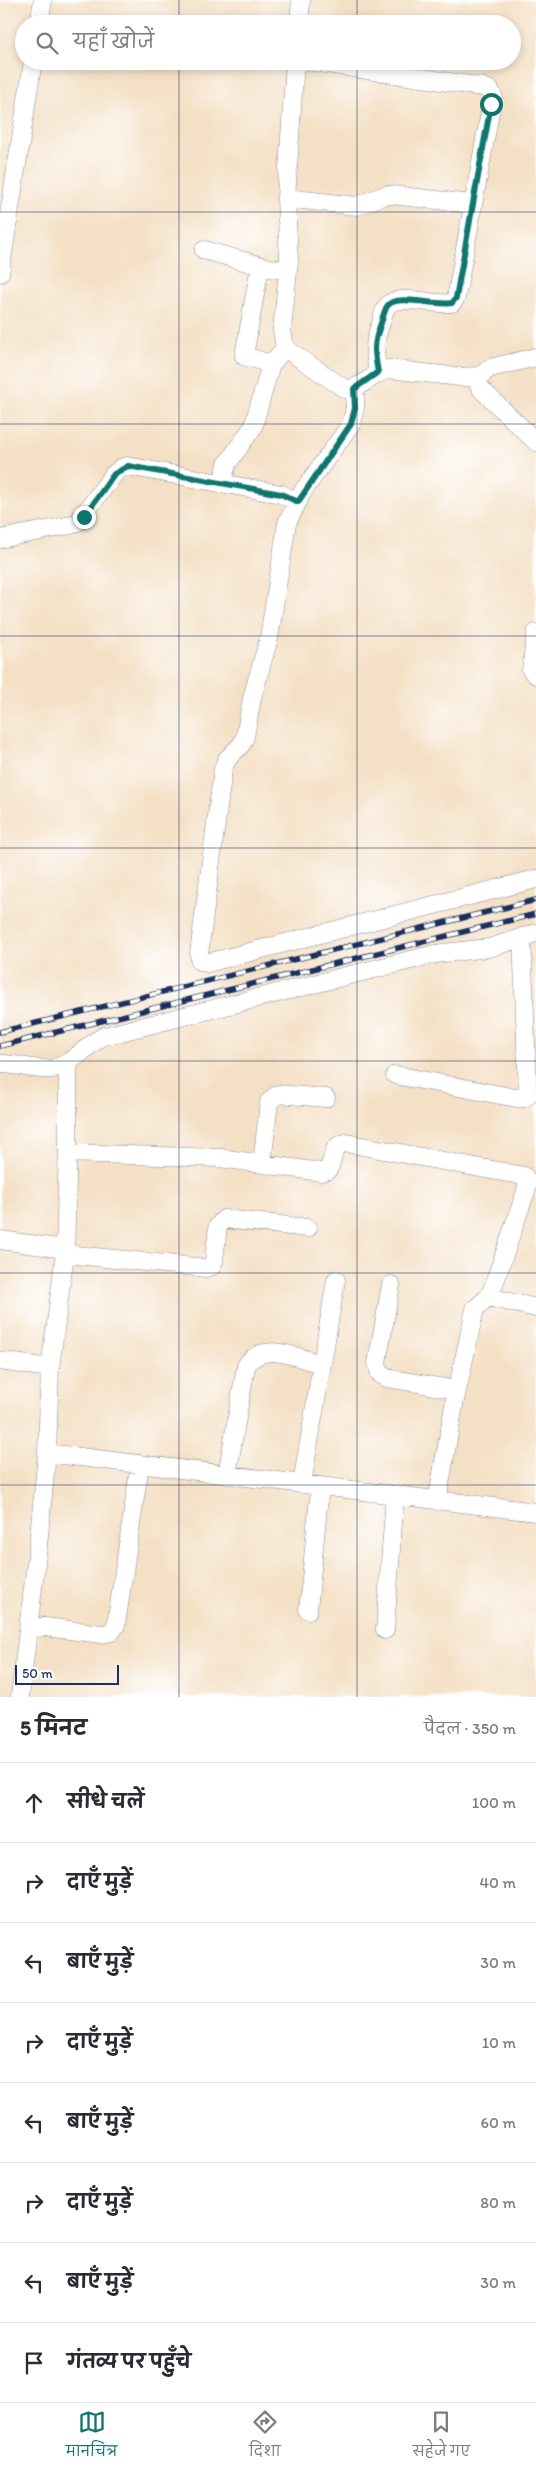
<!DOCTYPE html>
<html lang="hi">
<head>
<meta charset="utf-8">
<style>
  :root { --surface:#fff; --page:#f7f7f7; --text:#2b2b33; --muted:#7c7c81; --line:#e1e1e2; --accent:#0f766e }
  body { margin:0; font-family:Itim,"Playpen Sans Deva",sans-serif; background:var(--page); color:var(--text) }
  .scale { position:absolute; left:15px; bottom:12px; width:104px; box-sizing:border-box; padding-left:5px; border:2px solid #1b2f5e; border-top:0; font-size:14px; line-height:18px; white-space:nowrap; color:#1b2f5e; -webkit-text-stroke:4px #fff; paint-order:stroke }
  .stop { position:absolute; width:15px; height:15px; margin:-11px; border:4px solid #0f766e; border-radius:50%; background:#fff }
  .stop.end { background:#0f766e; border-color:#fff; box-shadow:0 1px 5px #0008 }
  .list { margin:0; padding:0; list-style:none }
  h2 { display:flex; justify-content:space-between; align-items:center; height:65px; margin:0; padding:0 20px; font-size:21px }
  h2 small { font-size:16px; font-weight:400; color:var(--muted) }
  .list li { display:grid; grid-template-columns:32px 1fr auto; gap:15px; align-items:center; box-sizing:border-box; height:80px; padding:0 20px; border-top:1px solid var(--line) }
  .list b { display:block; font-size:19px; white-space:nowrap }
  .list em { font-size:16px; font-style:normal; color:var(--muted) }
  .icon { flex:none; width:28px; height:28px; fill:none; stroke:currentColor; stroke-width:2; stroke-linecap:round; stroke-linejoin:round }
  .map { position:relative; flex:none; width:536px; height:1697px; overflow:hidden }
  .search { position:absolute; background:var(--surface); box-shadow:0 2px 8px #0003; left:15px; right:15px; top:15px; height:55px; display:flex; align-items:center; gap:12px; box-sizing:border-box; padding:0 18px; border-radius:28px; color:var(--muted); font-size:19px }
  .sheet { height:705px; background:var(--surface) }
  nav { display:flex; justify-content:space-around; align-items:center; box-sizing:border-box; height:70px; border-top:1px solid var(--line); background:var(--surface); font-size:14px; color:var(--muted) }
  nav a { display:grid; justify-items:center; gap:2px }
  nav .on { color:var(--accent) }
  .map>svg:first-child { display:block }
</style>
</head>
<body>
<div class="map">
<svg width="536" height="1697" viewBox="0 0 536 1697">
  <rect width="100%" height="100%" fill="#fff"/>
  <filter id="ink" filterUnits="userSpaceOnUse"><feTurbulence type="fractalNoise" baseFrequency=".02" numOctaves="2"/><feDisplacementMap in="SourceGraphic" scale="10" xChannelSelector="R" yChannelSelector="G"/><feConvolveMatrix kernelMatrix="1 2 1 2 8 2 1 2 1" color-interpolation-filters="sRGB"/></filter>
  <filter id="wash" filterUnits="userSpaceOnUse"><feTurbulence type="fractalNoise" baseFrequency=".0096" numOctaves="4" result="noise"/><feDisplacementMap in="SourceGraphic" scale="20" xChannelSelector="R" yChannelSelector="G"/><feGaussianBlur stdDeviation="1.12" result="paint"/><feColorMatrix in="noise" values="0 0 0 0 0 0 0 0 0 0 0 0 0 0 0 0 0 1.4 0 .05"/><feComposite in="paint" operator="in"/></filter>
  <g filter="url(#wash)">
    <rect width="100%" height="100%" fill="#f4e0c5"/>
  </g>
  <g filter="url(#ink)">
    <g fill="none" stroke-linecap="round" stroke-linejoin="round">
      <defs>
        <path id="minor" d="M39,24L43,0
          M299,24L301,0
          M295,61L286,198L289,261L282,330L285,348L345,389C363,389 371,374 388,369L460,377L480,376
          M306,61L483,87L490,90L493,96L456,298L452,303C436,306 398,293 388,305C384,310 382,318 381,323C373,344 374,351 378,372
          M286,198L357,206L385,195H392L472,204
          M204,250L269,268L288,270
          M260,266L244,356L271,364
          M0,273L33,61
          M536,357L490,368L480,376L478,383L482,390L536,442
          M355,389V408L351,424L303,491L287,523L269,638L252,698L245,737L241,745L227,759L223,769L199,954L200,961L207,963L536,879
          M222,483L227,464L253,427L271,364L285,348
          M0,539L71,525L79,521L114,474L121,468L127,466L281,494L298,502
          M536,633L531,670L536,675
          M0,1064C17,1063 34,1071 51,1069C71,1066 86,1045 104,1036L435,954L489,948L536,933
          M395,1075L516,1098H524L528,1095L522,937
          M68,1153L220,1158L321,1172L328,1170C335,1158 330,1145 346,1143L524,1176L528,1182L526,1191L492,1290L488,1297L475,1309L455,1400L437,1501
          M262,1164L269,1102L278,1094L326,1098
          M0,1240L65,1249
          M65,1254L206,1268L212,1266L214,1261L218,1226L224,1219L308,1228
          M391,1285L377,1363L380,1374L387,1378L457,1390
          M488,1297L536,1308
          M0,1361L50,1368
          M47,1453L536,1512
          M227,1475L246,1366C262,1340 298,1358 321,1364
          M302,1484L336,1280
          M308,1610L320,1486
          M29,1625L102,1634L111,1632L116,1625L140,1464
          M385,1630L395,1496
          M20,1697L38,1546L47,1453L50,1368L65,1254L68,1143V1062"/>
      </defs>
      <use href="#minor" stroke="#888892" stroke-width="19"/>
      <use href="#minor" stroke="#fff" stroke-width="18"/>
      <defs>
        <path id="rail" d="M0,1032L536,900
          M0,1046L536,914"/>
      </defs>
      <use href="#rail" stroke="#1b2f5e" stroke-width="5.5"/>
      <use href="#rail" stroke="#fff" stroke-width="4" stroke-dasharray="11" stroke-linecap="butt"/>
    </g>
  </g>
  <g fill="none" stroke-linecap="round" stroke-linejoin="round" filter="url(#ink)">
    <path stroke="#0f766e" stroke-width="6" d="M84,517L114,474L128,466L281,494L298,502L351,424L355,408L354,389L378,372C374,351 373,344 381,323C383,318 384,310 388,305C398,294 436,306 452,303L456,298L491,104"/>
  </g>
  <path fill="none" stroke="#1b2f5e" stroke-width="1" stroke-opacity="0.55" d="M179,0V24M357,0V24M179,61V1697M357,61V1697M0,212H536M0,424H536M0,636H536M0,848H536M0,1061H536M0,1273H536M0,1485H536"/>
</svg>
<div class="scale">50 m</div>
<div class="stop" style="left:491px;top:104px"></div>
<div class="stop end" style="left:84px;top:517px"></div>
<div class="search"><svg class="icon" aria-label="search" viewBox="0 0 24 24"><circle cx="10" cy="10" r="6"/><path d="M15 15l6 6"/></svg>यहाँ खोजें</div>
</div>
<section class="sheet">
<h2>5 मिनट<small>पैदल · 350 m</small></h2>
<ul class="list">
<li><svg class="icon" aria-label="ahead" viewBox="0 0 24 24"><path d="M12 20V5M6 11l6-6 6 6"/></svg><div><b>सीधे चलें</b></div><em>100 m</em></li>
<li><svg class="icon" aria-label="right" viewBox="0 0 24 24"><path d="M7 20v-9h11M14 6l5 5-5 5"/></svg><div><b>दाएँ मुड़ें</b></div><em>40 m</em></li>
<li><svg class="icon" aria-label="left" viewBox="0 0 24 24"><path d="M17 20v-9H6M10 6l-5 5 5 5"/></svg><div><b>बाएँ मुड़ें</b></div><em>30 m</em></li>
<li><svg class="icon" aria-label="right" viewBox="0 0 24 24"><path d="M7 20v-9h11M14 6l5 5-5 5"/></svg><div><b>दाएँ मुड़ें</b></div><em>10 m</em></li>
<li><svg class="icon" aria-label="left" viewBox="0 0 24 24"><path d="M17 20v-9H6M10 6l-5 5 5 5"/></svg><div><b>बाएँ मुड़ें</b></div><em>60 m</em></li>
<li><svg class="icon" aria-label="right" viewBox="0 0 24 24"><path d="M7 20v-9h11M14 6l5 5-5 5"/></svg><div><b>दाएँ मुड़ें</b></div><em>80 m</em></li>
<li><svg class="icon" aria-label="left" viewBox="0 0 24 24"><path d="M17 20v-9H6M10 6l-5 5 5 5"/></svg><div><b>बाएँ मुड़ें</b></div><em>30 m</em></li>
<li><svg class="icon" aria-label="arrive" viewBox="0 0 24 24"><path d="M6 21V4h12l-3 4 3 4H6"/></svg><div><b>गंतव्य पर पहुँचे</b></div></li>
</ul>
</section>
<nav>
<a class="on"><svg class="icon" aria-label="map" viewBox="0 0 24 24"><path d="M3 6l6-2 6 2 6-2v14l-6 2-6-2-6 2zM9 4v14M15 6v14"/></svg>मानचित्र</a>
<a><svg class="icon" aria-label="directions" viewBox="0 0 24 24"><path d="M12 3l9 9-9 9-9-9zM9 14v-3h6M13 9l2 2-2 2"/></svg>दिशा</a>
<a><svg class="icon" aria-label="saved" viewBox="0 0 24 24"><path d="M7 4h10v16l-5-4-5 4z"/></svg>सहेजे गए</a>
</nav>
</body>
</html>
